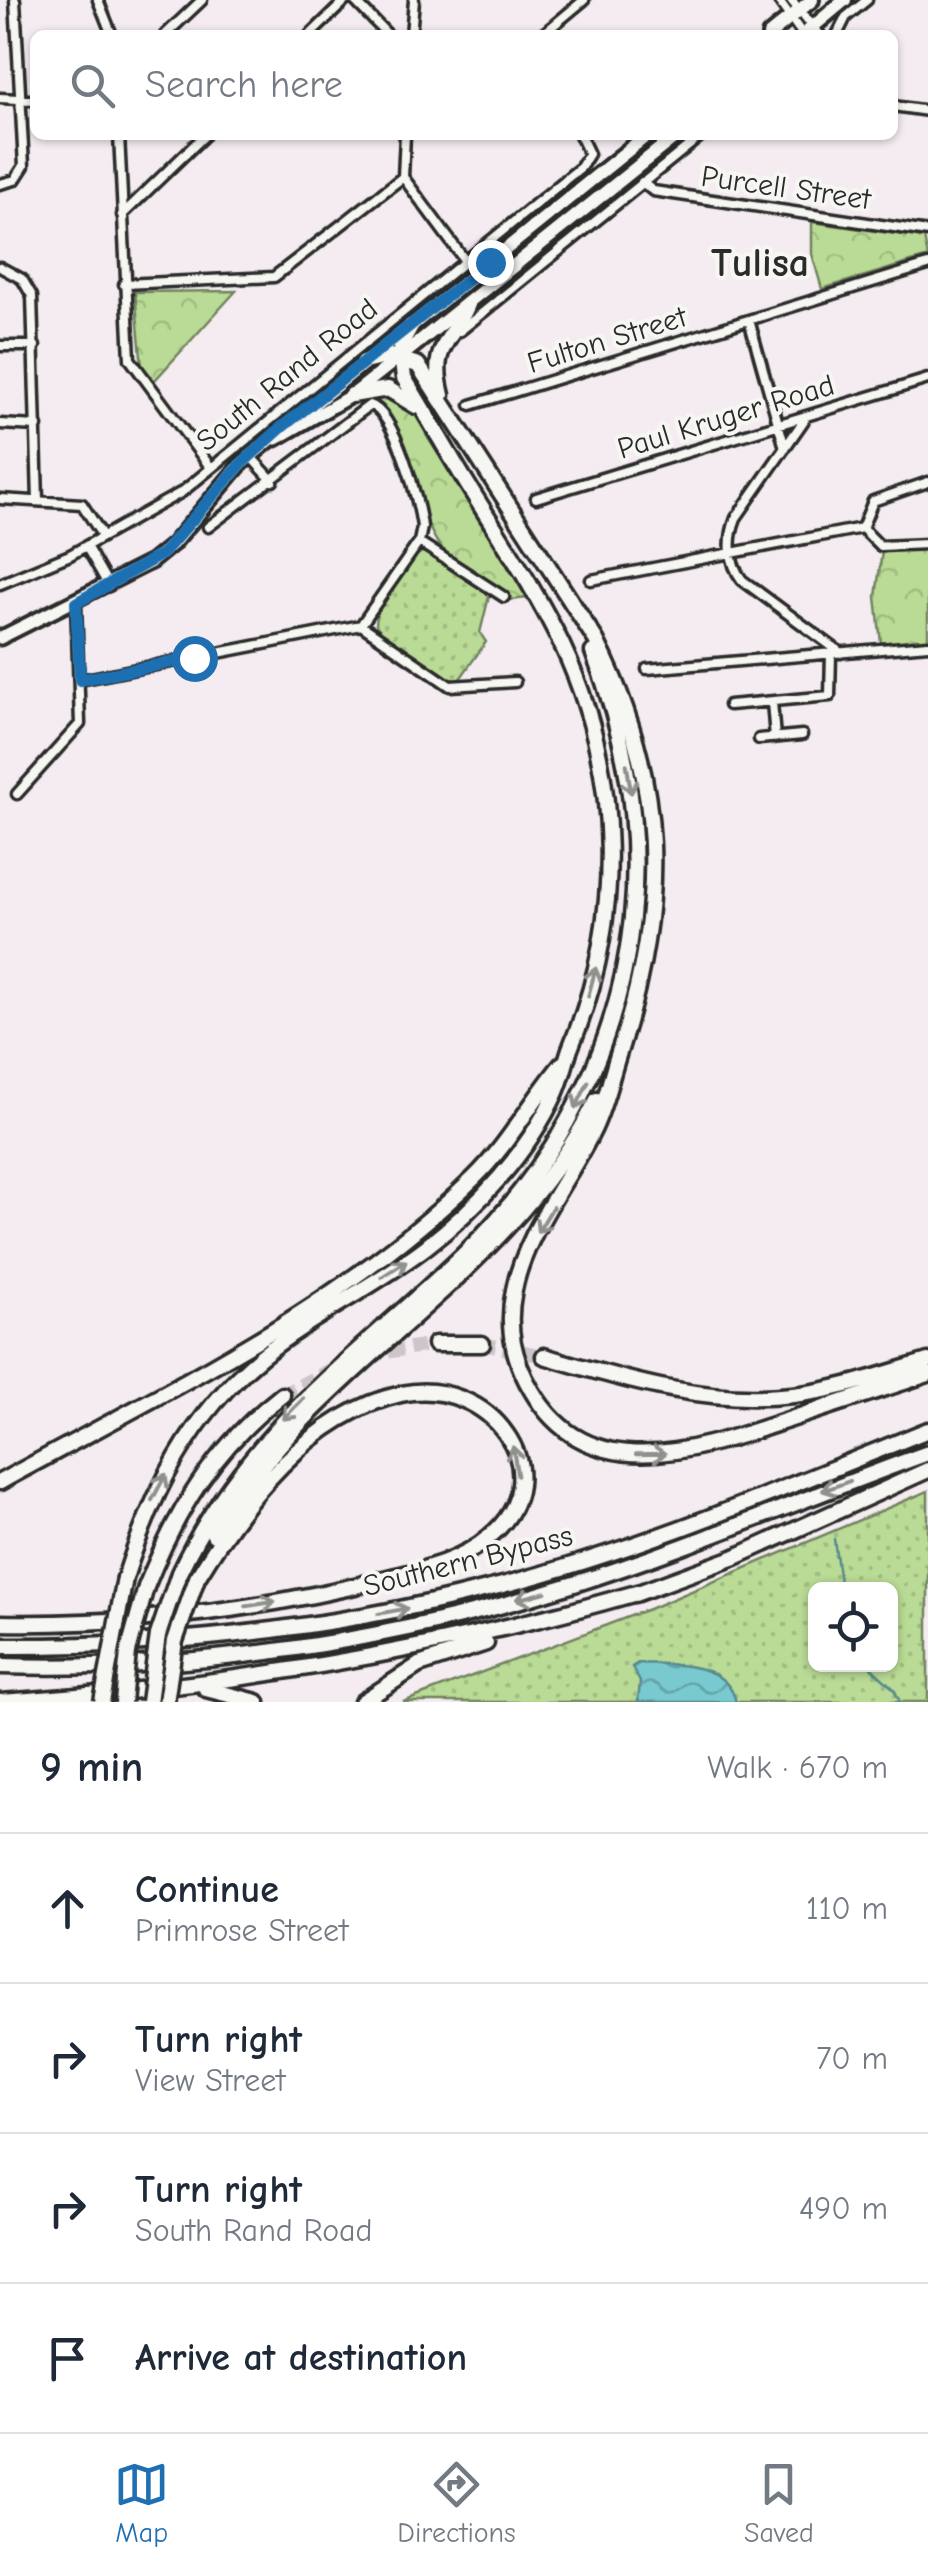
<!DOCTYPE html>
<html lang="en">
<head>
<meta charset="utf-8">
<style>
  :root { --surface:#fff; --page:#f2f2f3; --text:#1f2937; --muted:#747a83; --line:#e0e1e3; --accent:#1f6fb2 }
  body { margin:0; font-family:"Comic Neue",sans-serif; background:var(--page); color:var(--text) }
  .controls { position:absolute; right:30px; bottom:30px; display:grid; overflow:hidden; border-radius:15px; box-shadow:0 2px 8px #0004 }
  .controls button { width:90px; height:90px; display:grid; place-items:center; padding:0; border:0; border-bottom:2px solid var(--line); background:var(--surface); color:var(--text); font:50px sans-serif }
  .stop { position:absolute; width:30px; height:30px; margin:-22px; border:8px solid #1f6fb2; border-radius:50%; background:#fff }
  .stop.end { background:#1f6fb2; border-color:#fff; box-shadow:0 2px 10px #0008 }
  .list { margin:0; padding:0; list-style:none }
  h2 { display:flex; justify-content:space-between; align-items:center; height:130px; margin:0; padding:0 40px; font-size:42px }
  h2 small { font-size:32px; font-weight:400; color:var(--muted) }
  .list li { display:grid; grid-template-columns:65px 1fr auto; gap:30px; align-items:center; box-sizing:border-box; height:150px; padding:0 40px; border-top:2px solid var(--line) }
  .list b { display:block; font-size:38px; white-space:nowrap }
  .list p { margin:0; font-size:32px; white-space:nowrap; color:var(--muted) }
  .list em { font-size:32px; font-style:normal; color:var(--muted) }
  .icon { flex:none; width:55px; height:55px; fill:none; stroke:currentColor; stroke-width:2; stroke-linecap:round; stroke-linejoin:round }
  .map { position:relative; flex:none; width:928px; height:1702px; overflow:hidden }
  .search { position:absolute; background:var(--surface); box-shadow:0 2px 8px #0004; left:30px; right:30px; top:30px; height:110px; display:flex; align-items:center; gap:25px; box-sizing:border-box; padding:0 35px; border-radius:15px; color:var(--muted); font-size:38px }
  .sheet { height:730px; background:var(--surface) }
  nav { display:flex; justify-content:space-around; align-items:center; box-sizing:border-box; height:140px; border-top:2px solid var(--line); background:var(--surface); font-size:28px; color:var(--muted) }
  nav a { display:grid; justify-items:center; gap:5px }
  nav .on { color:var(--accent) }
  .map>svg:first-child { display:block }
</style>
</head>
<body>
<div class="map">
<svg width="928" height="1702" viewBox="0 0 928 1702">
  <defs>
    <pattern id="grass-dots" width="8" height="8" patternUnits="userSpaceOnUse" patternTransform="scale(2.5)"><rect width="8" height="8" fill="#b9db95"/><path d="M2 2h.1M6 6h.1" fill="none" stroke="#9fbc81" stroke-width="1.8" stroke-linecap="round"/></pattern>
    <pattern id="park-crowns" width="20" height="18" patternUnits="userSpaceOnUse" patternTransform="scale(2.5)"><rect width="20" height="18" fill="#b9db95"/><path d="M2 6a3 3 0 1 1 6 0M12 15a3 3 0 1 1 6 0" fill="none" stroke="#9fbc81"/></pattern>
    <pattern id="water-waves" width="16" height="10" patternUnits="userSpaceOnUse" patternTransform="scale(2.5)"><rect width="16" height="10" fill="#78cad0"/><path d="M0 5q4-4 8 0t8 0" fill="none" stroke="#63a4a9"/></pattern>
  </defs>
  <rect width="100%" height="100%" fill="#f4ecf1"/>
  <filter id="ink" filterUnits="userSpaceOnUse"><feTurbulence type="fractalNoise" baseFrequency=".01" numOctaves="2"/><feDisplacementMap in="SourceGraphic" scale="20" xChannelSelector="R" yChannelSelector="G"/><feConvolveMatrix kernelMatrix="1 2 1 2 8 2 1 2 1" color-interpolation-filters="sRGB"/></filter>
  <g filter="url(#ink)">
    <path fill="url(#grass-dots)" stroke="#728360" stroke-width="2.5" fill-rule="evenodd" d="M422,552L433,554L490,592L480,633L486,642L457,683L389,641L376,625L377,611L412,558Z
      M928,1491V1702H403L649,1609ZM816,1590H890V1664H816Z"/>
    <path fill="url(#park-crowns)" stroke="#728360" stroke-width="2.5" d="M812,222L924,238L928,257L822,289L812,254Z
      M236,291L154,381L142,367L135,292Z
      M387,391C407,400 426,414 426,435L529,598L509,600C492,580 450,562 437,542C413,505 413,428 377,400Z
      M928,547V639L881,643L876,597L882,551Z"/>
    <path fill="url(#water-waves)" stroke="#598a8e" stroke-width="2.5" d="M638,1663C671,1665 726,1660 736,1702H638L640,1682L632,1667Z"/>
    <g fill="none" stroke-linecap="round" stroke-linejoin="round">
      <path stroke="#598a8e" stroke-width="2.5" d="M834,1539L841,1590
        M867,1664L894,1689L900,1702"/>
      <path stroke="#ccc5c9" stroke-width="14" stroke-dasharray="14 7" stroke-linecap="butt" d="M482,1344L544,1356
        M368,1355L435,1344
        M282,1395L339,1365"/>
      <defs>
        <path id="minor" d="M98,0L112,35
          M354,0L388,35
          M778,0L803,35
          M791,0L820,35
          M165,35L202,0
          M310,35L346,0
          M411,35L414,0
          M542,35L584,0
          M837,35L846,17L867,0
          M0,98L35,100
          M893,106L928,111
          M119,135L130,359L211,468
          M405,135L403,177L466,262
          M642,182L653,191L928,232
          M0,184L15,180L24,166L15,0
          M122,215L205,135
          M0,267L22,279L32,296L38,501
          M124,284L274,277L403,177
          M749,320L785,448
          M460,331L702,135
          M0,346H35
          M471,405L928,265
          M807,416L736,518C728,538 728,562 742,580L841,653
          M0,424L37,426
          M250,456L273,481
          M536,498L928,379
          M0,499L82,504L102,535
          M862,528L873,501L928,482
          M862,528L880,546L928,544
          M419,542L504,597
          M86,546L109,586
          M591,580L862,528
          M0,584L70,555L182,492L581,167L589,154L580,135
          M361,625L450,686L515,682
          M647,669L928,645
          M80,680L361,625L419,542L422,527C419,501 395,412 370,405L208,527
          M772,702L775,738
          M729,705L830,696L831,653
          M759,739L802,735
          M17,794L80,724L76,603"/>
        <path id="secondary" d="M276,439L352,395L400,357
          M0,638L151,562L173,544L240,465L410,326"/>
        <path id="primary" d="M769,35L812,0
          M803,35L845,0
          M411,326L647,135
          M400,357L677,135"/>
        <path id="motorway" d="M364,362L390,356L418,365L596,640C666,780 667,902 620,1049C611,1076 606,1102 594,1128C569,1181 525,1233 514,1290C506,1327 513,1359 532,1391C591,1492 705,1447 791,1419C837,1404 882,1389 928,1374
          M352,395L388,389L416,406
          M442,395C429,345 452,343 468,304
          M435,1344H482
          M544,1356C626,1380 706,1405 793,1395C839,1390 884,1374 928,1361
          M0,1482C163,1392 339,1310 474,1178C509,1144 531,1101 562,1064
          M214,1535C313,1363 503,1286 597,1100
          M179,1573C247,1430 353,1360 463,1255C632,1092 678,869 593,652
          M125,1578C152,1492 191,1414 262,1356C313,1315 374,1287 426,1247C478,1207 528,1153 556,1092C562,1079 565,1063 570,1049C624,919 622,773 562,645C535,588 499,536 466,482C445,448 425,412 404,378L400,346L411,326
          M146,1587C177,1509 215,1447 282,1395
          M635,1594L733,1558L928,1470
          M0,1623C130,1625 258,1611 384,1579C420,1570 460,1562 489,1537C566,1473 488,1375 401,1394C309,1415 243,1502 197,1578
          M0,1646C164,1647 328,1630 487,1589C639,1551 784,1488 928,1430
          M0,1666C189,1672 391,1642 571,1585C692,1547 809,1496 928,1453
          M206,1689L257,1702
          M0,1702C223,1687 425,1654 640,1592
          M362,1702L419,1665L486,1643"/>
      </defs>
      <use href="#minor" stroke="#2b2b2b" stroke-width="15"/>
      <use href="#secondary" stroke="#2b2b2b" stroke-width="19"/>
      <use href="#primary" stroke="#2b2b2b" stroke-width="20"/>
      <use href="#motorway" stroke="#2b2b2b" stroke-width="21"/>
      <use href="#minor" stroke="#f6f6f2" stroke-width="8"/>
      <use href="#secondary" stroke="#f6f6f2" stroke-width="11"/>
      <use href="#primary" stroke="#f6f6f2" stroke-width="12"/>
      <use href="#motorway" stroke="#f6f6f2" stroke-width="14"/>
      <defs>
        <path id="motorway-bridge" d="M102,1702L125,1578
          M123,1702L128,1652L146,1587
          M149,1702L158,1635L179,1573
          M166,1702L175,1641L197,1578"/>
      </defs>
      <use href="#motorway-bridge" stroke="#2b2b2b" stroke-width="21" stroke-linecap="butt"/>
      <use href="#motorway-bridge" stroke="#f6f6f2" stroke-width="14"/>
    </g>
    <defs><path id="oneway-shaft" d="M-6 0H5M1.5-3L5.5 0L1.5 3" fill="none" stroke-width="1.6" stroke-linecap="round" stroke-linejoin="round" transform="scale(2.5)"/></defs>
    <g stroke="#90908e">
      <use href="#oneway-shaft" transform="translate(629 779) rotate(81)"/>
      <use href="#oneway-shaft" transform="translate(592 982) rotate(-75)"/>
      <use href="#oneway-shaft" transform="translate(582 1095) rotate(116)"/>
      <use href="#oneway-shaft" transform="translate(545 1220) rotate(121)"/>
      <use href="#oneway-shaft" transform="translate(394 1269) rotate(-33)"/>
      <use href="#oneway-shaft" transform="translate(293 1409) rotate(135)"/>
      <use href="#oneway-shaft" transform="translate(651 1454) rotate(-1)"/>
      <use href="#oneway-shaft" transform="translate(515 1461) rotate(-99)"/>
      <use href="#oneway-shaft" transform="translate(836 1486) rotate(160)"/>
      <use href="#oneway-shaft" transform="translate(159 1487) rotate(-62)"/>
      <use href="#oneway-shaft" transform="translate(531 1596) rotate(165)"/>
      <use href="#oneway-shaft" transform="translate(261 1604) rotate(-9)"/>
      <use href="#oneway-shaft" transform="translate(393 1611) rotate(-11)"/>
    </g>
  </g>
  <g fill="none" stroke-linecap="round" stroke-linejoin="round" filter="url(#ink)">
    <path stroke="#1f6fb2" stroke-width="12" d="M194,658L80,680L76,603L162,554L240,465L282,427L490,262"/>
  </g>
  <g text-anchor="middle" dominant-baseline="central" stroke-width="8" stroke-linejoin="round" paint-order="stroke">
    <g font-size="30" fill="#2b2b2b" stroke="#f6f6f2">
      <text transform="translate(786 188) rotate(8)">Purcell Street</text>
      <text transform="translate(607 340) rotate(-17)">Fulton Street</text>
      <text transform="translate(287 375) rotate(-39)">South Rand Road</text>
      <text transform="translate(726 417) rotate(-17)">Paul Kruger Road</text>
      <text transform="translate(468 1561) rotate(-14)">Southern Bypass</text>
    </g>
    <g font-size="40" font-weight="bold" fill="#2b2b2b" stroke="#f6f6f2">
      <text x="760" y="263">Tulisa</text>
    </g>
  </g>
</svg>
<div class="controls">
<button><svg class="icon" aria-label="locate" viewBox="0 0 24 24"><circle cx="12" cy="12" r="6"/><path d="M12 2v4M12 18v4M2 12h4M18 12h4"/></svg></button>
</div>
<div class="stop" style="left:194px;top:658px"></div>
<div class="stop end" style="left:490px;top:262px"></div>
<div class="search"><svg class="icon" aria-label="search" viewBox="0 0 24 24"><circle cx="10" cy="10" r="6"/><path d="M15 15l6 6"/></svg>Search here</div>
</div>
<section class="sheet">
<h2>9 min<small>Walk · 670 m</small></h2>
<ul class="list">
<li><svg class="icon" aria-label="ahead" viewBox="0 0 24 24"><path d="M12 20V5M6 11l6-6 6 6"/></svg><div><b>Continue</b><p>Primrose Street</p></div><em>110 m</em></li>
<li><svg class="icon" aria-label="right" viewBox="0 0 24 24"><path d="M7 20v-9h11M14 6l5 5-5 5"/></svg><div><b>Turn right</b><p>View Street</p></div><em>70 m</em></li>
<li><svg class="icon" aria-label="right" viewBox="0 0 24 24"><path d="M7 20v-9h11M14 6l5 5-5 5"/></svg><div><b>Turn right</b><p>South Rand Road</p></div><em>490 m</em></li>
<li><svg class="icon" aria-label="arrive" viewBox="0 0 24 24"><path d="M6 21V4h12l-3 4 3 4H6"/></svg><div><b>Arrive at destination</b></div></li>
</ul>
</section>
<nav>
<a class="on"><svg class="icon" aria-label="map" viewBox="0 0 24 24"><path d="M3 6l6-2 6 2 6-2v14l-6 2-6-2-6 2zM9 4v14M15 6v14"/></svg>Map</a>
<a><svg class="icon" aria-label="directions" viewBox="0 0 24 24"><path d="M12 3l9 9-9 9-9-9zM9 14v-3h6M13 9l2 2-2 2"/></svg>Directions</a>
<a><svg class="icon" aria-label="saved" viewBox="0 0 24 24"><path d="M7 4h10v16l-5-4-5 4z"/></svg>Saved</a>
</nav>
</body>
</html>
